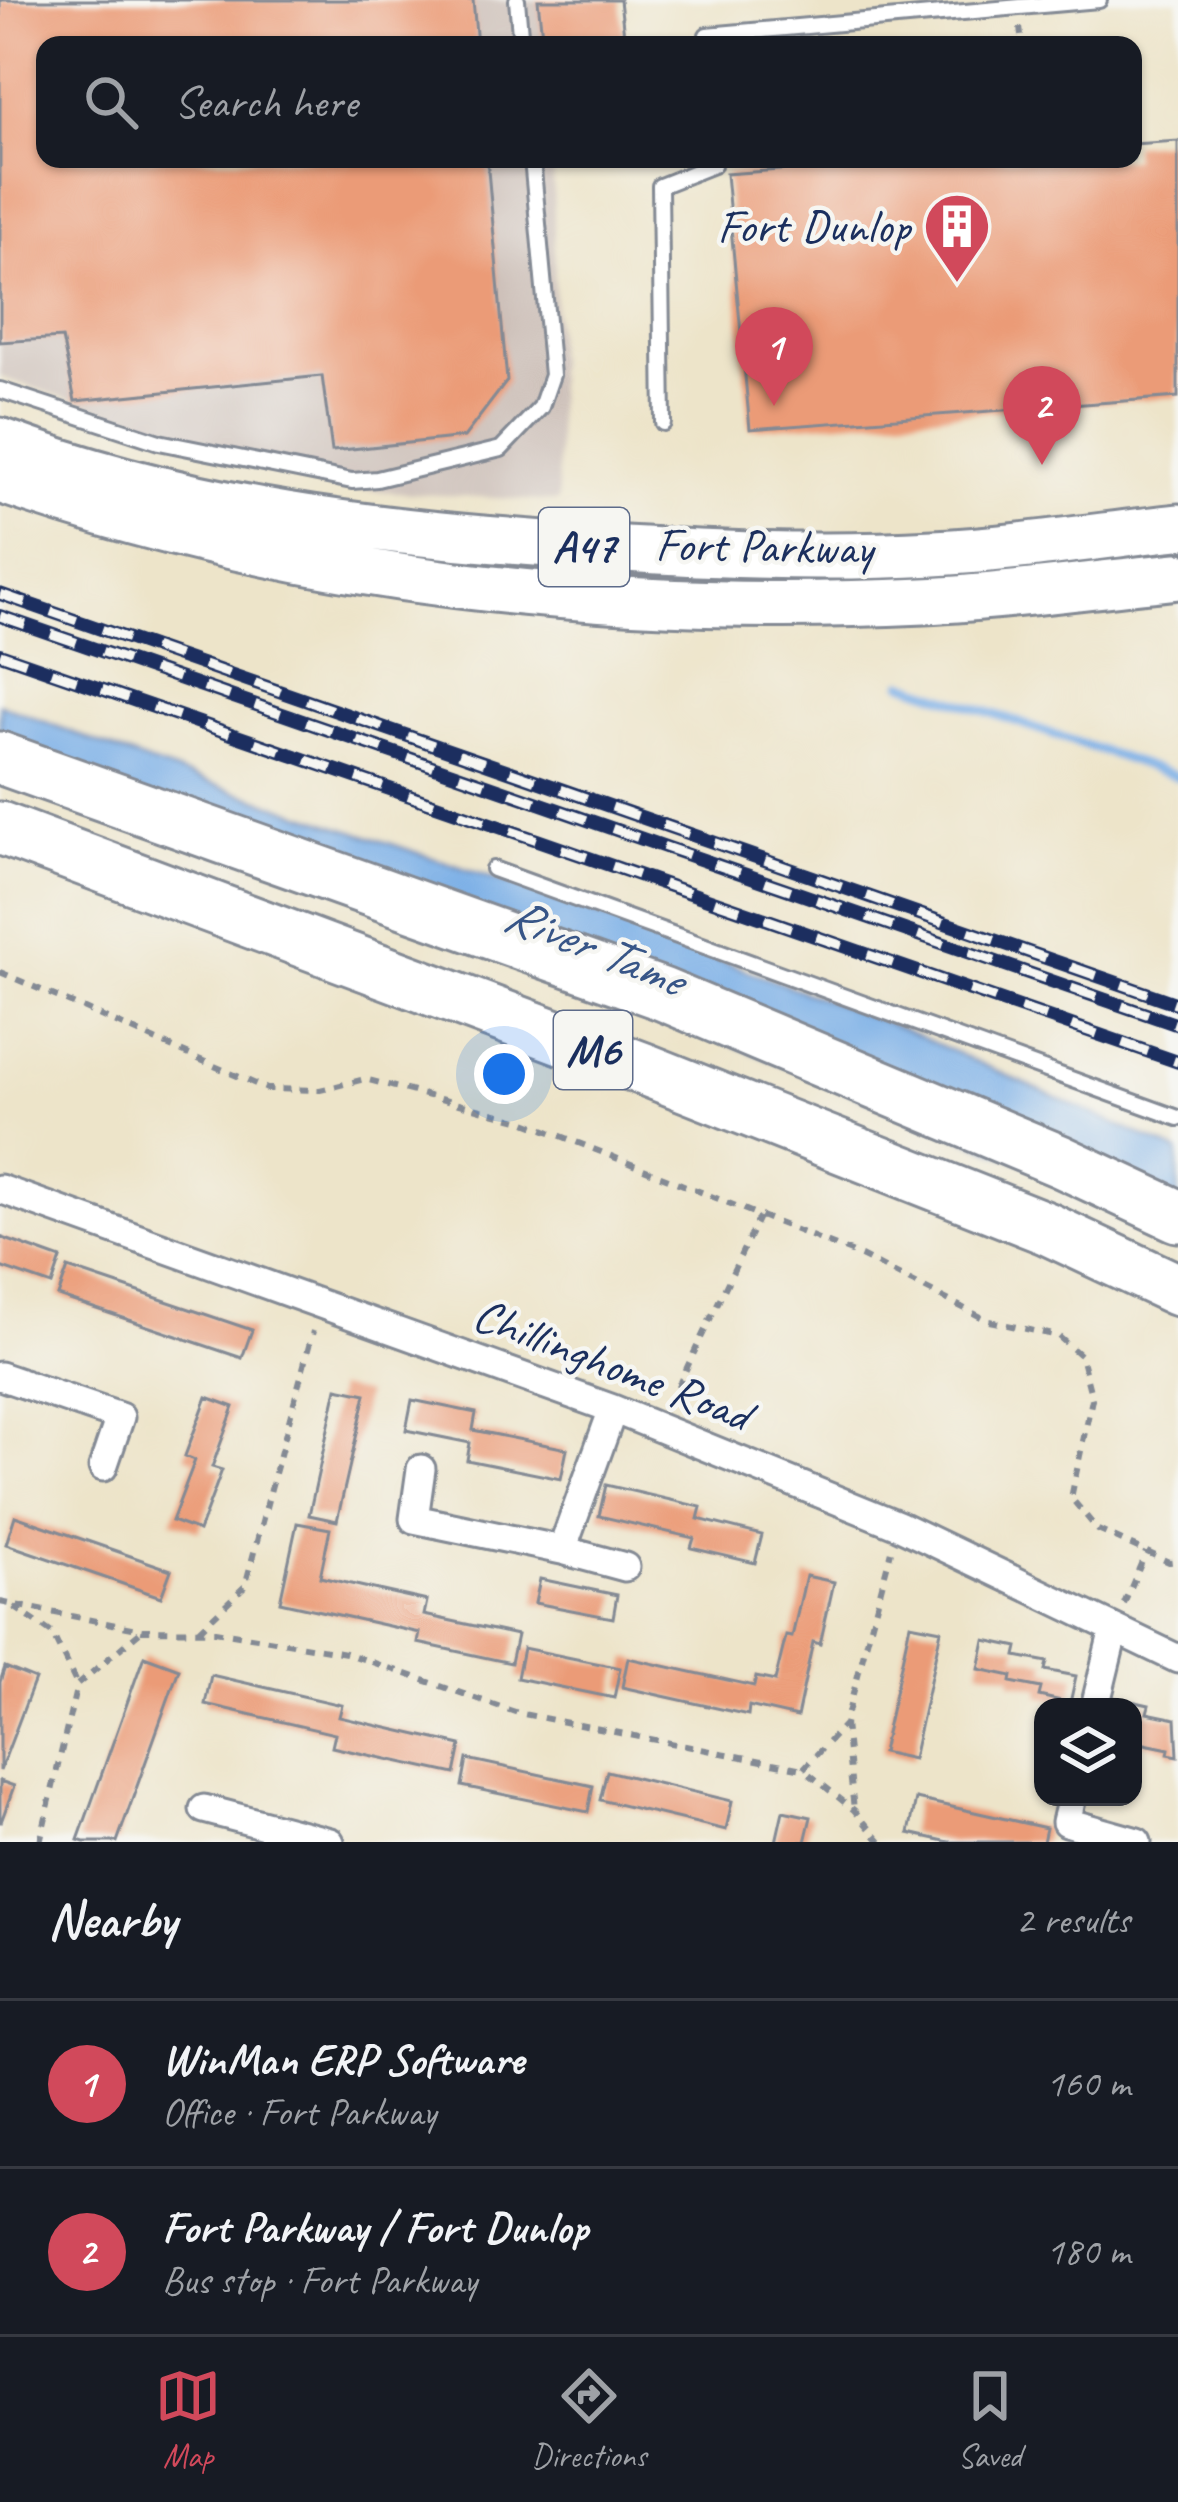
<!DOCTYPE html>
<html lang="en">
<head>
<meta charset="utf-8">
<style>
  :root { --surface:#171b24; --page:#20242c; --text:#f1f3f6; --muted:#9ea1a6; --line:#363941; --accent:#d1495b }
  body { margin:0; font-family:Caveat,sans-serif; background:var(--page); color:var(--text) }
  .controls { position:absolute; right:36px; bottom:36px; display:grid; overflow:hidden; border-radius:24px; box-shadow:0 3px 9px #0004 }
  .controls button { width:108px; height:108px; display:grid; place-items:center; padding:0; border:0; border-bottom:3px solid var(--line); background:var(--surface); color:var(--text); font:60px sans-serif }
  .you { position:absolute; left:504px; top:1074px; width:42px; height:42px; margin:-30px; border:9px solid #fff; border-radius:50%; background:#1a73e8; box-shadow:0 0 0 18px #1a73e833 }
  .badge { display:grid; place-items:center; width:78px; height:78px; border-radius:50%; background:var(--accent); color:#fff; font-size:39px; font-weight:700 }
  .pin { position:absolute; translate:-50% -99px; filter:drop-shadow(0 3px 6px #0008) }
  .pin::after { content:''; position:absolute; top:63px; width:42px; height:36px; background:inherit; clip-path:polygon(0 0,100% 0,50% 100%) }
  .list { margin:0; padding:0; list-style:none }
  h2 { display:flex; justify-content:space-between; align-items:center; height:156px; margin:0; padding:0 48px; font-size:51px }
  h2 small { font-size:39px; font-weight:400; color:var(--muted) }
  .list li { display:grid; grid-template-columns:78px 1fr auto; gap:36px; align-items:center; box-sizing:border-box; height:168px; padding:0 48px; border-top:3px solid var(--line) }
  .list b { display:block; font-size:45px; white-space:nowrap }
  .list p { margin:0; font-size:39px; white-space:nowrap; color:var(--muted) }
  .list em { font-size:39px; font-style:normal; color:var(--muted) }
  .icon { flex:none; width:66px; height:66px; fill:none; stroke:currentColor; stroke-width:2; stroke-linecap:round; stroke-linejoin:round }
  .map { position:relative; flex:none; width:1178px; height:1842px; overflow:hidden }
  .search { position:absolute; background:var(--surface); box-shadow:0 3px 9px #0004; left:36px; right:36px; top:36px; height:132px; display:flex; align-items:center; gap:30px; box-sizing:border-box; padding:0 42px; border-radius:24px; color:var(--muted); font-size:45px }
  .sheet { height:492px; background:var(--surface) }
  nav { display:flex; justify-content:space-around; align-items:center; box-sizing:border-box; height:168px; border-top:3px solid var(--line); background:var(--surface); font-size:33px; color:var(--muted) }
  nav a { display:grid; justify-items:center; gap:6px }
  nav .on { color:var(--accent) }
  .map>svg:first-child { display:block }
</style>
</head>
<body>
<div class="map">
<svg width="1178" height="1842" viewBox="0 0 1178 1842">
  <rect width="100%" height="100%" fill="#f6f6f2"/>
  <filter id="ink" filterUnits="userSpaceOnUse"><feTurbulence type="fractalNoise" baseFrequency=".00833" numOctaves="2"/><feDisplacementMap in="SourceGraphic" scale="24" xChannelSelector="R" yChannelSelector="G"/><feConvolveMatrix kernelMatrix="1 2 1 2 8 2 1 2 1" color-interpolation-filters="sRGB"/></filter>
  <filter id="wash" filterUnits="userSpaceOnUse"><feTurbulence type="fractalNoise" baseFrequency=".004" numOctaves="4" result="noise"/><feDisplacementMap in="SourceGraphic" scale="48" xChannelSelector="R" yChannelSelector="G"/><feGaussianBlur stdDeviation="2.7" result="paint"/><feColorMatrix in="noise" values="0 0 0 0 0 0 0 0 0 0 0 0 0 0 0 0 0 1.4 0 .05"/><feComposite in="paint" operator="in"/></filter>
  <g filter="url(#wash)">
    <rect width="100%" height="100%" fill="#ede4c9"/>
    <path fill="#cec1ba" d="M0,0H540L545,45H45V159H553L558,502L327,488L202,442L0,377Z"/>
    <path fill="#78ade6" stroke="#4a6ea2" stroke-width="3" d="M0,704L144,761L564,902L898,1027L1178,1152V1226L0,745Z"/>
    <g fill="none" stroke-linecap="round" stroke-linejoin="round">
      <path stroke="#78ade6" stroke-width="9" d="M903,683L1178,777"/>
    </g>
    <g id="blocks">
      <path fill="#eb9b77" d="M0,0H473L477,45H45V159H487L507,381L464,437L332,451L322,376L75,401L62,338L0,342Z
        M538,0H620L625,45H543Z
        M1178,141V397L750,429L726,174L929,159H1133V144Z
        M0,1237L61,1259L52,1285L0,1267Z
        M68,1268L252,1330L242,1358L58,1296Z
        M337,1388L366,1394L337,1521L309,1515Z
        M207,1397L234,1407L212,1467L222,1470L199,1531L172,1521L195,1460L185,1456Z
        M412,1400L476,1413L473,1430L567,1449L561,1479L467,1460L470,1443L406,1430Z
        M606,1485L701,1507L698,1519L762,1535L755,1563L691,1548L694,1538L599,1516Z
        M15,1516L171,1570L161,1597L6,1544Z
        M297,1523L330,1529L320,1577L427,1601L424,1615L517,1635L511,1663L418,1643L420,1633L280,1602Z
        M806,1576L834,1582L820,1644L813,1642L797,1717L749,1706L748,1715L622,1687L628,1658L754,1686L756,1677L775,1681L786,1636L792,1637Z
        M540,1579L617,1595L613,1618L535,1603Z
        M910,1624L941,1630L913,1759L882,1752Z
        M985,1640L1018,1647L1016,1656L1047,1662L1045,1670L1076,1676L1070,1703L1039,1696L1041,1688L1011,1682L1012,1676L979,1669Z
        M523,1648L620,1668L614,1698L517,1678Z
        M144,1656L179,1669L117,1842H84L78,1840Z
        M5,1667L35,1679L0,1771V1682Z
        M211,1675L342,1705L339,1717L461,1745L455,1774L332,1747L335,1734L205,1704Z
        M1113,1697L1149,1705L1147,1713L1176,1719L1178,1756L1168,1754L1169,1749L1140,1743L1142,1734L1133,1732V1707H1111Z
        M467,1759L593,1786L588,1812L462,1786Z
        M607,1771L732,1801L726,1830L600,1800Z
        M0,1781L14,1786L1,1822H0Z
        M916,1799L1046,1828L1043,1842H949L909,1833Z
        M783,1811L811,1817L805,1842H776Z"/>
    </g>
  </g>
  <g filter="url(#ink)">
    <use href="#blocks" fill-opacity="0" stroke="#848a94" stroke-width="3"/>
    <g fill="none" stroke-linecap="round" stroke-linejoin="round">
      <defs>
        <path id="service" d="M517,0L521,45
          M708,45L707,35L1099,0
          M0,390L159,442L352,481L377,479L501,449L541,407L552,375L532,159
          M663,423L660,186L713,165V159
          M493,869L1178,1118"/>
        <path id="minor" d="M0,1189L613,1409L898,1525L1178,1659
          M0,1376L120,1417L103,1467
          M421,1469L414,1519L562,1550L613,1409
          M562,1550L625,1567
          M1095,1707L1114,1629
          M1072,1797L1066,1822L1137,1842
          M204,1809L330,1842"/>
        <path id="primary" d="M0,441C186,510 383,534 579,546C697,554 816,560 934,553C1015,549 1097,536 1178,527
          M0,480C294,583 614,616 924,601C1009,597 1094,584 1178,576"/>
        <path id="motorway" d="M0,758L662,994L1060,1161L1178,1216
          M0,828L644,1069L1046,1228L1178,1290"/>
      </defs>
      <use href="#service" stroke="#848a94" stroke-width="20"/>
      <use href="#minor" stroke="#848a94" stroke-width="33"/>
      <use href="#primary" stroke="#848a94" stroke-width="51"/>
      <use href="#motorway" stroke="#848a94" stroke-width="57"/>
      <path stroke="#848a94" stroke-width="6" stroke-dasharray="9 9" stroke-linecap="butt" d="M1020,27L1022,45
        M0,972L267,1089L320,1090L365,1079L526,1122L861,1256L989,1321L1058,1336L1081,1356L1092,1399L1071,1498L1098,1530L1169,1562L1178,1561
        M670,1403L759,1217
        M0,1602L142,1630L215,1631L346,1653L518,1713L803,1769
        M1124,1604L1146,1552
        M14,1607L52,1633L77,1685
        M199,1630L245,1586L313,1331
        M845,1724L854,1810
        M40,1842L77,1685L142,1630
        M881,1842L854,1810L803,1769L845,1724L891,1551"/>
      <use href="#service" stroke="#fff" stroke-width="14"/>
      <use href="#minor" stroke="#fff" stroke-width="27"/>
      <use href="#primary" stroke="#fff" stroke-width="45"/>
      <use href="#motorway" stroke="#fff" stroke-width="51"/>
      <defs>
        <path id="rail" d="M0,594L1178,1004
          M0,616L1178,1025
          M0,654L1178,1062"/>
      </defs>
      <use href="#rail" stroke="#1b2f5e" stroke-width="14"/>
      <use href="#rail" stroke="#f6f6f2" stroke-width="9" stroke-dasharray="27" stroke-linecap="butt"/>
    </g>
  </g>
  <defs>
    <symbol id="building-pin" viewBox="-11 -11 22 30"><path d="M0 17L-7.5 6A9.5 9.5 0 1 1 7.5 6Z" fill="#d1495b" stroke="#f6f6f2"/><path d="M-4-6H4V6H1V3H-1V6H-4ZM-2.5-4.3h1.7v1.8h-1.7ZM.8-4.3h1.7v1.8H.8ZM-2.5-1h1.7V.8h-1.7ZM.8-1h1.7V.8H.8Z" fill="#fff"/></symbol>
  </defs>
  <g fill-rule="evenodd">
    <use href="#building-pin" x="919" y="188" width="76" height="104"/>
  </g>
  <g text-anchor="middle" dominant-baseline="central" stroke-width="9" stroke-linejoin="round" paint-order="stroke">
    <g fill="#f6f6f2" stroke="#5d6b8a" stroke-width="3">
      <rect x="539" y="508" width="90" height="78" rx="9"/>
      <rect x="554" y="1011" width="78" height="78" rx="9"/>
    </g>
    <g font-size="45" font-weight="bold" fill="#1b2f5e">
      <text x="584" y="547">A47</text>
      <text x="593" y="1050">M6</text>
    </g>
    <g font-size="48" fill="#1b2f5e" stroke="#f6f6f2" text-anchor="end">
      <text x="910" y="226">Fort Dunlop</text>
    </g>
    <g font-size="48" fill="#1b2f5e" stroke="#f6f6f2">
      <text transform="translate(764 546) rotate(1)">Fort Parkway</text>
      <text transform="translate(612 1364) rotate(21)">Chillinghome Road</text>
    </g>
    <g font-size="51" font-style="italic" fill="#375587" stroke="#f6f6f2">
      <text transform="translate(594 946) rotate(22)">River Tame</text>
    </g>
  </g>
</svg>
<div class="controls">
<button><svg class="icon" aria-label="layers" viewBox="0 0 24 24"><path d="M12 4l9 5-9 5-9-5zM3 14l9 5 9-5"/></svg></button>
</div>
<div class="you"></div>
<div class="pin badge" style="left:774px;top:406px">1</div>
<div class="pin badge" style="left:1042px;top:465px">2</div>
<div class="search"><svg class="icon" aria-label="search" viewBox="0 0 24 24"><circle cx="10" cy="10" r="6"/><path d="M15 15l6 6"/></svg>Search here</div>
</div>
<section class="sheet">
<h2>Nearby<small>2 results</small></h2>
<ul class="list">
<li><span class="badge">1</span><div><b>WinMan ERP Software</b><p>Office · Fort Parkway</p></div><em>160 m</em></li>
<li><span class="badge">2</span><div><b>Fort Parkway / Fort Dunlop</b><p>Bus stop · Fort Parkway</p></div><em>180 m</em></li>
</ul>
</section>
<nav>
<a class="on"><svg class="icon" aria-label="map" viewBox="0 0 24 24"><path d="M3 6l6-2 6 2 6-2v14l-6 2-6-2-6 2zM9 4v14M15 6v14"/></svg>Map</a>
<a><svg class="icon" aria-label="directions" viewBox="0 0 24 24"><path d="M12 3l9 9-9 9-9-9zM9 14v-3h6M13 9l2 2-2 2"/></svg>Directions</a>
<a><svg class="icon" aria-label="saved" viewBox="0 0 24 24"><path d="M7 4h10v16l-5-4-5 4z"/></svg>Saved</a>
</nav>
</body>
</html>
